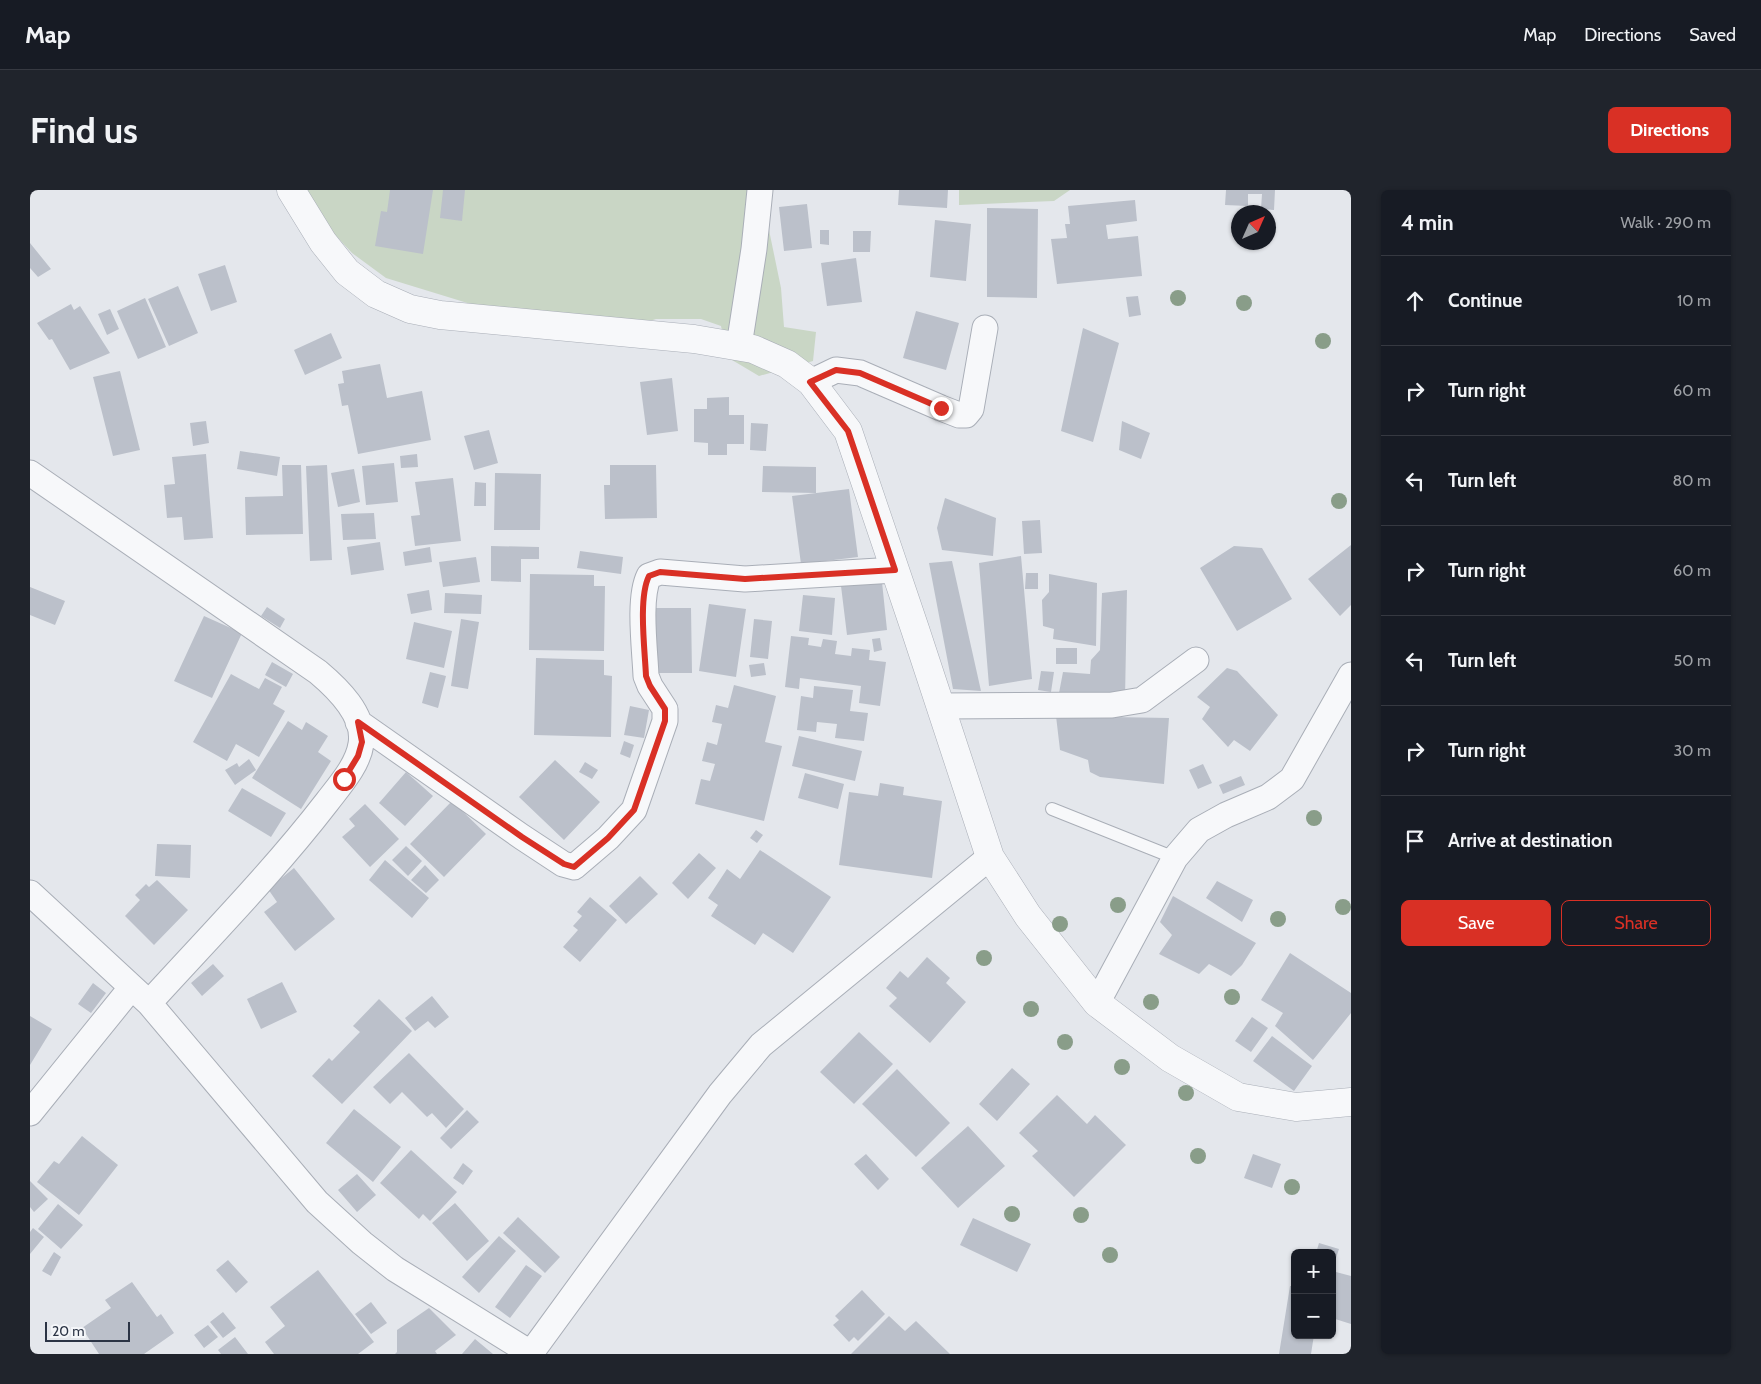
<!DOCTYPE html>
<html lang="en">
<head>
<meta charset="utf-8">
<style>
  :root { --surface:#171b24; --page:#20242c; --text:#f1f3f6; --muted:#9ea1a6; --line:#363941; --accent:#d93025 }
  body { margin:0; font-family:Cabin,sans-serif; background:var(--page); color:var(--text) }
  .controls { position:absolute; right:15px; bottom:15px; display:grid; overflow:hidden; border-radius:8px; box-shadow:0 1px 4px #0004 }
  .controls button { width:45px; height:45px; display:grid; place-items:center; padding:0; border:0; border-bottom:1px solid var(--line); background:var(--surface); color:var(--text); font:25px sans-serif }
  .compass { position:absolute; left:1201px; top:15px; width:45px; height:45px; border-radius:50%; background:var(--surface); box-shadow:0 1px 4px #0004; rotate:45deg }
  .scale { position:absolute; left:15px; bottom:12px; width:85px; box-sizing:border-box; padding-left:5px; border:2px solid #2b3445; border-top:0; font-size:14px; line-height:18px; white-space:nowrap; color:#2b3445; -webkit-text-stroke:4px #f4f6f9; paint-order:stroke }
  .stop { position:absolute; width:15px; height:15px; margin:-11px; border:4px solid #d93025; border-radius:50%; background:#fff }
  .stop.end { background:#d93025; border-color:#fff; box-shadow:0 1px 5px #0008 }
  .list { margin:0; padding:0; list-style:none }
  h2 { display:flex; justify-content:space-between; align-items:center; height:65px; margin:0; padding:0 20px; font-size:21px }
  h2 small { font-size:16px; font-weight:400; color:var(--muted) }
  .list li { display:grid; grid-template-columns:32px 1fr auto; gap:15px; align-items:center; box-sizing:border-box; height:90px; padding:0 20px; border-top:1px solid var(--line) }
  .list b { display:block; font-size:19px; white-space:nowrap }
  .list em { font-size:16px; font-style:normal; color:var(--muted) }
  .actions { display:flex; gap:10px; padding:15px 20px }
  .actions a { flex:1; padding:11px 0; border:1px solid var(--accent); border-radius:8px; text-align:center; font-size:18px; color:var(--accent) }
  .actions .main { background:var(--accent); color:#fff }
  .icon { flex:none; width:28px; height:28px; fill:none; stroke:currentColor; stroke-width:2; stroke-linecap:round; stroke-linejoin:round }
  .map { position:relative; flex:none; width:1321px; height:1164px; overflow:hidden; border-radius:8px }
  header { display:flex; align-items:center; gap:30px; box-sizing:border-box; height:70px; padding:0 25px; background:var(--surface); border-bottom:1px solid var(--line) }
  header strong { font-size:24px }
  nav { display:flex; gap:28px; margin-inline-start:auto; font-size:18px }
  .intro { display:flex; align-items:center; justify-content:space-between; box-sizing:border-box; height:120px; padding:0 30px }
  h1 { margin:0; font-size:35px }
  .button { padding:12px 22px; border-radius:8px; background:var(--accent); color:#fff; font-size:18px; font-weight:700 }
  main { display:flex; gap:30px; padding:0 30px }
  aside { flex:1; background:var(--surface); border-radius:8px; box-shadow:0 1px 4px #0004 }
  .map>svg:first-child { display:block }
</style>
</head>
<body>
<header>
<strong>Map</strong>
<nav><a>Map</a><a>Directions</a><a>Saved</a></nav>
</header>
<div class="intro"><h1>Find us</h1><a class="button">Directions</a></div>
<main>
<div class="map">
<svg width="1321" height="1164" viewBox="0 0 1321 1164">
  <rect width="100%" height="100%" fill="#e4e7ec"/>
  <path fill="#c9d6c5" d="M248,0H721L729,10L739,40L751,98L754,137L786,142L783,171L729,186L697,167L691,136L671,129H626L570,147L444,115L356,88L322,63L295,34Z
    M929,0H1040L1024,11L929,15Z"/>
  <path fill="#bbc0ca" d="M360,0H403L393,64L345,56L351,21L357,22Z
    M413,0H435L432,31L410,28Z
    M869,0H918L917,18L868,15Z
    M1196,0H1245L1244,20L1231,19L1232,4H1218V16L1195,15Z
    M1105,10L1107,31L1076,35L1078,49L1108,46L1112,86L1027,94L1021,49L1037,48L1035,34H1040L1038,16Z
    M777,14L782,58L754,61L749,17Z
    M957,18L1008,19L1007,108L957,107Z
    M905,30L941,34L936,91L900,87Z
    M790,40H799V55L790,54Z
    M823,41H841L840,62H823Z
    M0,53L21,79L8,87L0,78Z
    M826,68L832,112L797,116L791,73Z
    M195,75L207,112L181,121L168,84Z
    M148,96L168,143L139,156L118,109Z
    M1108,106L1111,125L1099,127L1096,107Z
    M115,108L136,157L108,169L87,121Z
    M41,114L44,120L50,116L80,163L40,180L22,149L19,150L7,133Z
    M80,119L89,139L77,145L68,124Z
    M886,121L929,133L916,180L873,168Z
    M1053,138L1089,153L1063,252L1031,241Z
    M301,143L312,168L275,185L264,160Z
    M350,174L357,208L392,201L401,250L328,264L318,215L312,216L308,194L314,193L312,181Z
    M90,181L110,260L83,266L63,187Z
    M642,188L648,241L617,245L610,192Z
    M699,207V225H714V254H697V265H678V253L664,252V219H677V208Z
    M176,231L179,253L163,256L160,233Z
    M1092,231L1120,243L1111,269L1089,260Z
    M721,233L738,234L736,261L720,260Z
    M459,240L468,273L444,280L434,246Z
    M210,261L250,267L247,286L207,279Z
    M176,264L183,348L154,350L152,327L137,328L134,295L145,294L142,267Z
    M387,264L388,277L371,278L370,266Z
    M364,273L368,312L336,315L332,276Z
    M252,275H271L273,344L216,345L215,307L253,306Z
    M297,275L302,370L280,371L276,276Z
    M580,275H626L627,328L575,329L574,295H580Z
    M733,276L786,277V303L732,302Z
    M324,279L330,312L308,317L301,283Z
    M465,283L511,284L510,340H464Z
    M423,288L431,351L385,356L381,326L390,325L385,292Z
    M445,292L456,293V316H444Z
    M819,299L828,367L771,374L762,306Z
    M915,308L966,328L963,366L912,360L907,338Z
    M344,323L346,349L313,350L311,324Z
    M1010,330L1012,363L994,364L992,331Z
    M350,352L354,380L321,385L317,357Z
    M1321,355V415L1310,426L1278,389Z
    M461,356L509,357V369H491V392L461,391Z
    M1204,356L1232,358L1262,409L1207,441L1170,378Z
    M400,357L402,372L375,376L373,362Z
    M550,361L593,367L591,384L547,378Z
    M991,366L1002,489L959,496L949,373Z
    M446,367L450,392L413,397L409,372Z
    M922,371L951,501L923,499L899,373Z
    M996,383H1008V399H995Z
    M500,384L564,385V396H575L574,461L499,460Z
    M1019,384L1067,393L1066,456L1023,449L1024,439L1013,436L1012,410L1019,402Z
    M852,392L857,440L817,445L811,396Z
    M0,397L35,411L25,435L0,425Z
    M399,400L402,420L381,424L377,404Z
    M1097,400L1095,509L1029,503L1033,482L1060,484L1061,470L1070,460L1072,403Z
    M415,403L452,405L451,424L414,423Z
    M773,405L805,408L802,445L769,441Z
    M679,414L716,419L706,487L669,481Z
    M237,417L255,429L250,438L231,426Z
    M622,418H661L662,483H623Z
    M174,426L212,443L182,508L144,491Z
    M431,429L449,432L438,499L421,496Z
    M724,429L742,431L738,469L720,467Z
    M384,432L422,441L414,478L376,469Z
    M761,446L779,448L778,455L791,457L793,449L807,451L805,464L821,466L822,458L840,460L839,470L856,472L850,516L829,513L831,496L770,488L769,499L755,497Z
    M850,448L852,460L844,462L842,449Z
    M1026,458H1047V474H1026Z
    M506,468L574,470V485L582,486L581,547L504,545Z
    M242,472L263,484L256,497L235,485Z
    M734,473L736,485L721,487L719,475Z
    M1197,478L1207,481L1248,525L1220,561L1204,550L1198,557L1172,529L1180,517L1167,507Z
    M1011,481L1024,482L1021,502L1008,500Z
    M400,482L416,486L408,518L392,513Z
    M201,484L229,499L235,488L252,497L243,514L255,521L229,567L206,554L197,571L163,552Z
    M704,495L746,506L735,552L752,556L734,631L665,614L671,589L680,591L685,574L672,571L677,552L687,555L692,534L682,532L686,515L698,518Z
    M784,496L823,500L820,521L838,523L834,551L805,548L807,534L787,532L786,542L767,540L771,506L783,508Z
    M600,516L619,520L614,548L594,545Z
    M1026,526L1139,528L1134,594L1070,587L1060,582L1058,570L1030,560Z
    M258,531L272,540L276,532L298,546L288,562L301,571L271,619L222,588Z
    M769,546L832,561L825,591L762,576Z
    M594,551L604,555L600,568L590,564Z
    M219,569L226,580L205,595L195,580L207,573L209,577Z
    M525,570L570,612L534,650L489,607Z
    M555,572L568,580L562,589L549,582Z
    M1173,574L1182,593L1168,599L1159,580Z
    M376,582L403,606L375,636L349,613Z
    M775,583L814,594L808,619L768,608Z
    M1211,586L1215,595L1193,604L1189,595Z
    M850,593L874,597L873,605L912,611L902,688L809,675L819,602L848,606Z
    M212,598L256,623L241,647L198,621Z
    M422,611L456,644L414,687L380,654Z
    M335,614L369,649L340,677L312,647L325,636L319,629Z
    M726,640L733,645L727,653L720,648Z
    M127,654L161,655L160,688L125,686Z
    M376,656L392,671L378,686L362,670Z
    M730,660L801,707L763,763L733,743L725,755L681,726L688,715L678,708L697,679L710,689Z
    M669,663L686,678L658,709L642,693Z
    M355,670L399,708L382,728L339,690Z
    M395,675L409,690L396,703L381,690Z
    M264,678L305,729L265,761L234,722L247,712L238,699Z
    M610,686L628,704L596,734L579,716Z
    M127,690L158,720L124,755L95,726L110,710L105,705L116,694L119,697Z
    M1187,691L1223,710L1212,732L1176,708Z
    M1143,706L1226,753L1212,775L1201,786L1179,774L1169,784L1129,764L1142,745L1130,732Z
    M560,707L587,730L550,772L533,757L548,740L543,736L552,726L547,722Z
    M1260,763L1321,803V823L1283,870L1245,836L1253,823L1231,810Z
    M897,767L920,788L916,793L936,812L900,853L859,816L867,808L856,798L870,781L878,788Z
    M183,774L194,786L172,806L161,793Z
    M252,792L267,822L231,839L217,809Z
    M63,793L76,803L61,823L48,814Z
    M402,806L419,827L405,838L398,831L385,841L375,828Z
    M349,809L382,841L312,914L282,886L299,868L302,871L330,842L323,836Z
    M0,826L22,839L0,875Z
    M1222,827L1238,838L1221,862L1205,851Z
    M829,842L863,874L824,914L790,882Z
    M1242,846L1282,876L1264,901L1223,871Z
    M379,863L434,919L416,938L402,923L397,927L372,902L360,914L343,897Z
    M982,878L1000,894L967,931L949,914Z
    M867,879L920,933L886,967L832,914Z
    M1027,905L1057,934L1065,925L1096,955L1044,1007L1002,966L1008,961L989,943Z
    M324,919L371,957L343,992L296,953Z
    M437,920L449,932L421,959L410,948Z
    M938,936L975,976L928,1018L891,978Z
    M52,946L88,975L49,1025L7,992L24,971L29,974Z
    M381,960L427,1002L400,1031L393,1024L389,1029L350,993Z
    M836,964L859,989L848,1000L824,974Z
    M1223,964L1251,974L1242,998L1214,988Z
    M433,973L443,981L433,995L423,988Z
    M327,984L346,1005L327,1022L308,1000Z
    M0,991L18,1009L4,1022L0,1017Z
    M425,1013L459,1051L437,1071L402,1033Z
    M28,1014L53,1035L31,1059L8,1039Z
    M488,1027L530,1067L515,1083L473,1043Z
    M943,1028L1001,1054L987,1082L930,1055Z
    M3,1038L14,1047L0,1064V1042Z
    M469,1046L486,1061L449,1103L432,1087Z
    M1289,1053L1309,1059L1303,1077L1302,1063H1286Z
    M24,1062L31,1067L21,1086L12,1081Z
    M198,1070L218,1092L206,1103L186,1080Z
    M496,1075L512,1086L480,1128L465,1117Z
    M288,1080L344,1152L328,1164H244L235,1152L255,1136L240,1117Z
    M1306,1082L1321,1086V1134L1302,1128V1096Z
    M102,1092L127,1127L131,1124L144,1143L114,1164H69L52,1138L81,1118L75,1110Z
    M1260,1096H1265V1145H1284L1281,1164H1249Z
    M832,1100L855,1124L828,1151L824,1147L819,1152L803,1135L809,1130L805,1126Z
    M341,1112L357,1133L341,1144L325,1124Z
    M399,1118L426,1145L405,1161L407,1164H365L367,1162V1140Z
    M193,1122L206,1138L193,1148L180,1132Z
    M859,1126L875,1141L886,1131L920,1164H821Z
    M178,1135L188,1147L174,1158L164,1145Z
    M205,1147L218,1164H191L188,1160Z
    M445,1149L463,1164H432Z"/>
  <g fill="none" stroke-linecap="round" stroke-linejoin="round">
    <defs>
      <path id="service" d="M1022,619L1145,668"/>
      <path id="minor" d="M709,156L724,59L730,0
        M781,192L806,180L830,183L911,218L929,225H936L941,219L955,138
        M0,283L288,482C307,498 336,525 331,554C328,575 310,595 297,612C243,682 179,747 119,813
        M911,516L1082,515L1112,510L1166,470
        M328,532L492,647L533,674L544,677L578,648L604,620L635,531V519L620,496L616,486C615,460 608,408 619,386L630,382L715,389L865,380
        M0,703L119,813L287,1012L332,1053L365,1079L502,1164
        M1067,813L1145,668L1169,640L1196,625L1238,607L1262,589L1321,485
        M0,923L101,798
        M501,1163L690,904L731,855L960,667"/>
      <path id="tertiary" d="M261,0L293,52L317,82L346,104L380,119L410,125L664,149L723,159L757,174L781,192L818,241L885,439L960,667L998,726L1067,813L1140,868L1208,907L1266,917L1321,912"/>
    </defs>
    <use href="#service" stroke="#a9aeb7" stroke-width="14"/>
    <use href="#minor" stroke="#a9aeb7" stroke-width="27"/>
    <use href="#tertiary" stroke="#a9aeb7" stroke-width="29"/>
    <use href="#service" stroke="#f7f8fa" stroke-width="12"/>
    <use href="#minor" stroke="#f7f8fa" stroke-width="25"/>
    <use href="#tertiary" stroke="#f7f8fa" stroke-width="28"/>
  </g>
  <g fill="#899d89">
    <circle cx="1148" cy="108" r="8"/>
    <circle cx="1214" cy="113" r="8"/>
    <circle cx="1293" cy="151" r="8"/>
    <circle cx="1309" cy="311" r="8"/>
    <circle cx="1284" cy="628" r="8"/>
    <circle cx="1088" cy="715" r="8"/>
    <circle cx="1313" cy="717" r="8"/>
    <circle cx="1248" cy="729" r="8"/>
    <circle cx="1030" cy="734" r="8"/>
    <circle cx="954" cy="768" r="8"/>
    <circle cx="1202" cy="807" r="8"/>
    <circle cx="1121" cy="812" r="8"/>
    <circle cx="1001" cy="819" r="8"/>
    <circle cx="1035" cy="852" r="8"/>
    <circle cx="1092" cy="877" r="8"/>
    <circle cx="1156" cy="903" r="8"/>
    <circle cx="1168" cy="966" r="8"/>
    <circle cx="1262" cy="997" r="8"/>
    <circle cx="982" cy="1024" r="8"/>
    <circle cx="1051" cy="1025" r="8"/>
    <circle cx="1080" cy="1065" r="8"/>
  </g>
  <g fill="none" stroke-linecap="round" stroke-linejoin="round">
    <path stroke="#d93025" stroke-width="6" d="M314,589L328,566L332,552L328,532L492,647L534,674L544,677L578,648L604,620L635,531V519L620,496L616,486C615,461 608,408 619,386L630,382L715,389L865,380L818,241L780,192L806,180L830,183L911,218"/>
  </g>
</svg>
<div class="controls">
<button>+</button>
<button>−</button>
</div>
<svg class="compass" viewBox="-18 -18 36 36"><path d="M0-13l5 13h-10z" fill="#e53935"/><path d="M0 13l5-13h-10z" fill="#9ea1a6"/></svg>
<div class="scale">20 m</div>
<div class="stop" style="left:314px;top:589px"></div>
<div class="stop end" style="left:911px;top:218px"></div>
</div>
<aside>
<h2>4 min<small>Walk · 290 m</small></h2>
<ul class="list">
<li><svg class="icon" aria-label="ahead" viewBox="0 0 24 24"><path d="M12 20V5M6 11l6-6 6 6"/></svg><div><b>Continue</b></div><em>10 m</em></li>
<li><svg class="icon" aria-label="right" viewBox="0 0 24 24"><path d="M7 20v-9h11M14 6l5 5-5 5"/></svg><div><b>Turn right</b></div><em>60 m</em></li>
<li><svg class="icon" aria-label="left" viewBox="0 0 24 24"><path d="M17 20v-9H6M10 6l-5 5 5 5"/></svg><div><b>Turn left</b></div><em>80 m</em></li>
<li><svg class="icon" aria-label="right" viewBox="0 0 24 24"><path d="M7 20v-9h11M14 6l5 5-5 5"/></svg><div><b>Turn right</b></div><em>60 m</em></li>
<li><svg class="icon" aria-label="left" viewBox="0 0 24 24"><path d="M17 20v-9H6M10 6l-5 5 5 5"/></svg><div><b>Turn left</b></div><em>50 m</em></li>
<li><svg class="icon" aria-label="right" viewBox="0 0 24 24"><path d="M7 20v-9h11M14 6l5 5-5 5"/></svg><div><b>Turn right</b></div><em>30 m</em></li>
<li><svg class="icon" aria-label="arrive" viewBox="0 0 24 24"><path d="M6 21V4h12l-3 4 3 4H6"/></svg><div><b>Arrive at destination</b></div></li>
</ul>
<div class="actions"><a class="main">Save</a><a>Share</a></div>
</aside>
</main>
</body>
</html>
